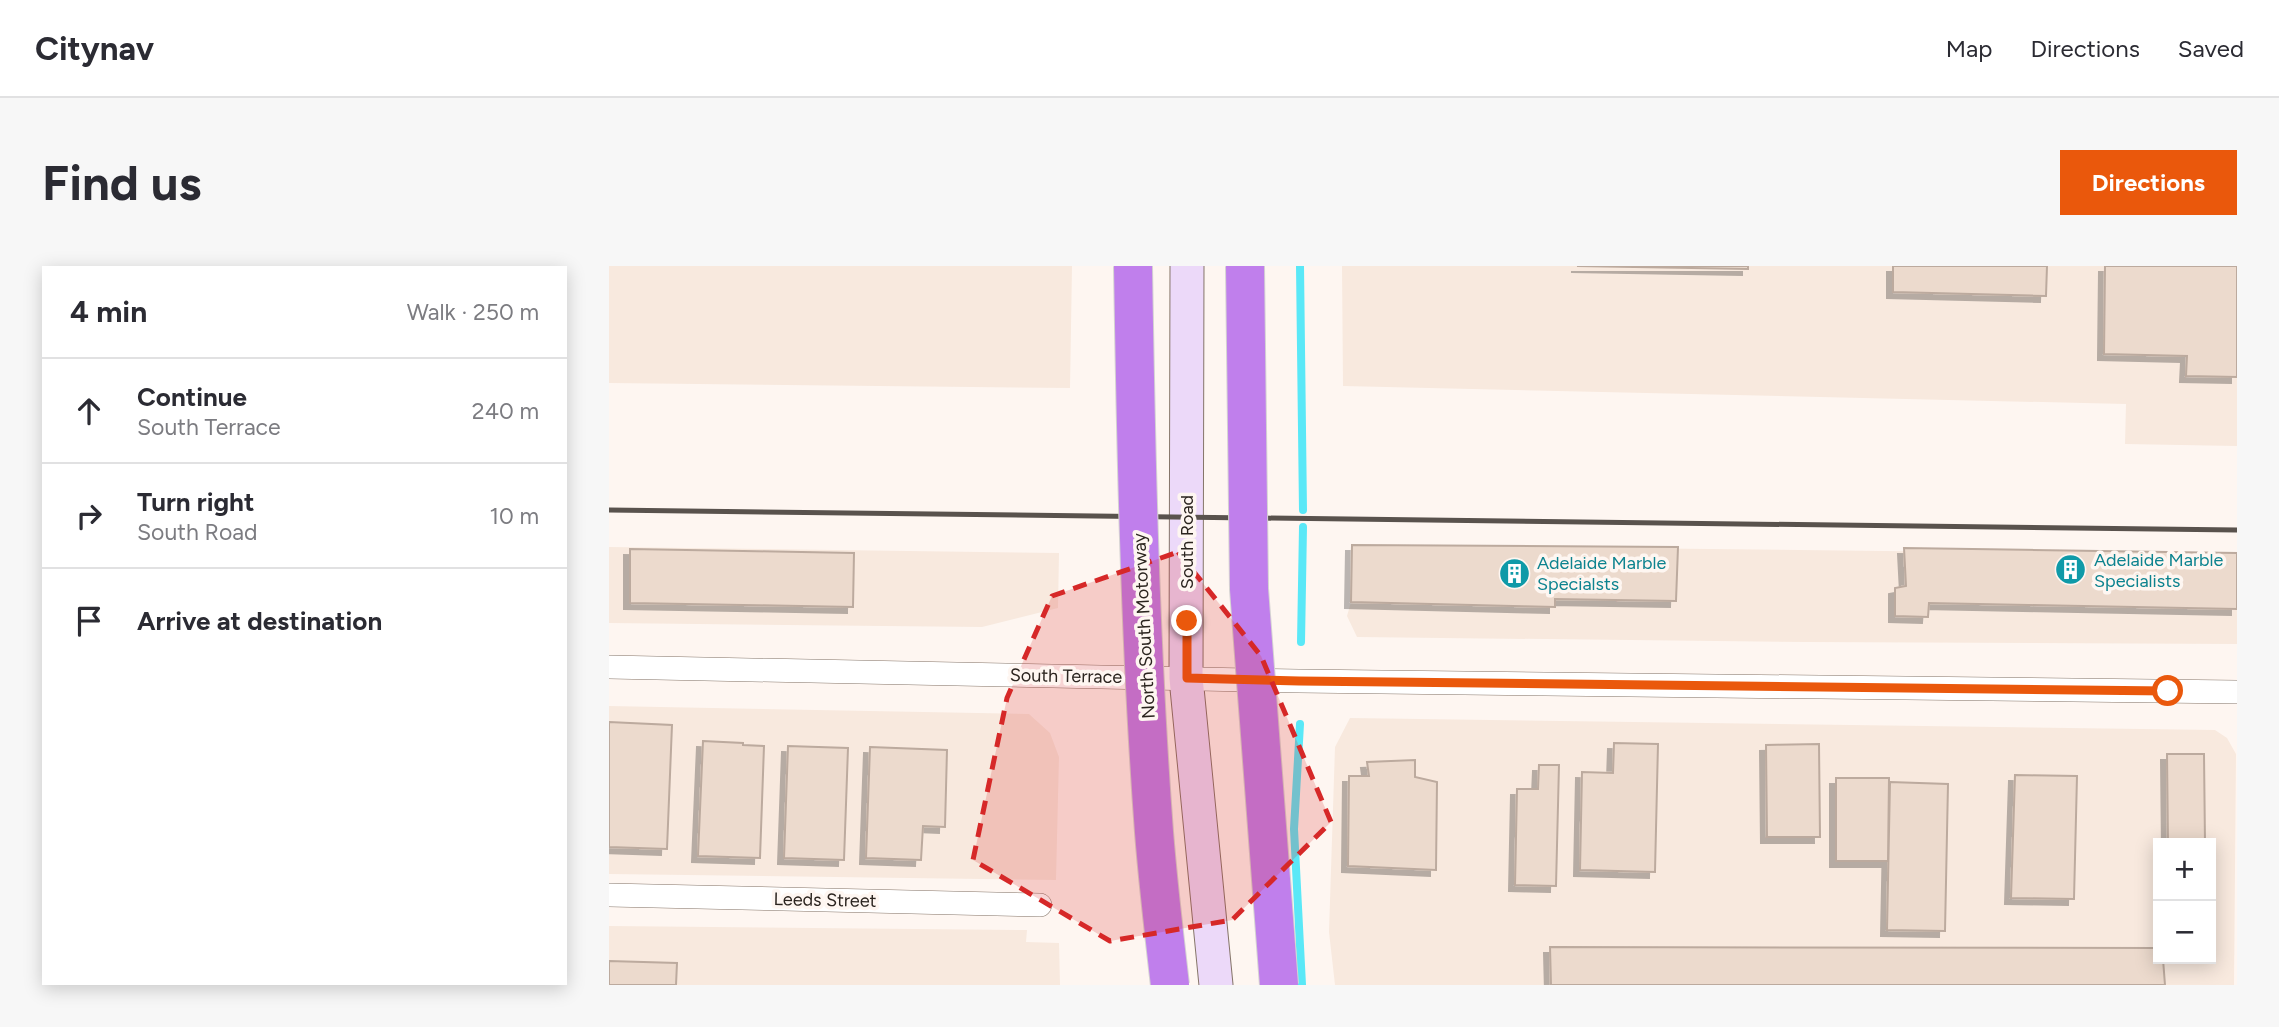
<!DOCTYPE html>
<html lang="en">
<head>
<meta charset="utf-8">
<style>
  :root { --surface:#fff; --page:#f7f7f7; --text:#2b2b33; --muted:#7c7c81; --line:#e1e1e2; --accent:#ea580c }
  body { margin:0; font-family:Figtree,sans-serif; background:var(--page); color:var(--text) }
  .controls { position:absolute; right:21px; bottom:21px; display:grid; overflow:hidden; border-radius:0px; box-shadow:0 4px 18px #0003 }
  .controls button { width:63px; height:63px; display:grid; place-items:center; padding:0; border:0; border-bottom:2px solid var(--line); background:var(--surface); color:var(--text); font:35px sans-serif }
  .stop { position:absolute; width:21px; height:21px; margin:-16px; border:5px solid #ea580c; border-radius:50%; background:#fff }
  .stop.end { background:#ea580c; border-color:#fff; box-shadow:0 2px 7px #0008 }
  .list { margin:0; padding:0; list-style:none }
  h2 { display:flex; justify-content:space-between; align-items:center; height:91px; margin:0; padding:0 28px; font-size:30px }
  h2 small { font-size:23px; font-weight:400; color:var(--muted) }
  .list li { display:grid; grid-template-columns:46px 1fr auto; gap:21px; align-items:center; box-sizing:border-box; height:105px; padding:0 28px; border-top:2px solid var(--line) }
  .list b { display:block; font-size:26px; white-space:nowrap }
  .list p { margin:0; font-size:23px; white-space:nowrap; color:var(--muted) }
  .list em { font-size:23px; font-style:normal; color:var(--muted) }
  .icon { flex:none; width:38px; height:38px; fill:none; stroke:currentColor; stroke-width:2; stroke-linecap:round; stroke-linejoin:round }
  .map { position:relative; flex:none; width:1628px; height:719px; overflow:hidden; border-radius:0px }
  header { display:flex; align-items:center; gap:42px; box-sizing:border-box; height:98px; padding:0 35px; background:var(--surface); border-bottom:2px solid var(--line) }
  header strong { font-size:33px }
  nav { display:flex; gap:38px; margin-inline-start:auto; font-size:24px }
  .intro { display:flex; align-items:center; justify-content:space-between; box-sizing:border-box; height:168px; padding:0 42px }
  h1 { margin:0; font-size:49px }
  .button { padding:18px 32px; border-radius:0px; background:var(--accent); color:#fff; font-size:24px; font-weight:700 }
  main { display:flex; gap:42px; padding:0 42px }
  aside { flex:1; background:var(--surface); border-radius:0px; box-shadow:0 4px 18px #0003 }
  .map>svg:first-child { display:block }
</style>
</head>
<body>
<header>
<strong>Citynav</strong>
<nav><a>Map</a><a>Directions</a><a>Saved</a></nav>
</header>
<div class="intro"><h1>Find us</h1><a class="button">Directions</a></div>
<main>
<aside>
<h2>4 min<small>Walk · 250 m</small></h2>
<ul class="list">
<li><svg class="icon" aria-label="ahead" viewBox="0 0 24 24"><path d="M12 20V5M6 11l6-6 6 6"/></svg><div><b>Continue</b><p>South Terrace</p></div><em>240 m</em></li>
<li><svg class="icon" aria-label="right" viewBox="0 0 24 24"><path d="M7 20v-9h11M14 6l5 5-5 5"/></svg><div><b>Turn right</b><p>South Road</p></div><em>10 m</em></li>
<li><svg class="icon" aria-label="arrive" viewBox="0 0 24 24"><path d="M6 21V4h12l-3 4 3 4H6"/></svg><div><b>Arrive at destination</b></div></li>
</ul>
</aside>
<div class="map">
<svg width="1628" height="719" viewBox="0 0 1628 719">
  <defs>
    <filter id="shadow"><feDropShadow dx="-6" dy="6" stdDeviation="0" flood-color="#0004"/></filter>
  </defs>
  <rect width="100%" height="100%" fill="#fef6f1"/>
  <path fill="#f8e9de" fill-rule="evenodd" d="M0,0H463L461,122L0,117Z
    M733,0H1628V180L1516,178L1517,138L734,120Z
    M743,279L1628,289V378L1197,376L748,371L738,350L742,336Z
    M0,281L450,287L449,342L373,361L0,357Z
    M0,440L420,448L441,467L450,491L447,614L0,608Z
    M741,452L1606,464L1618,472L1627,488L1625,719H726L720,666L726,481ZM1549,577H1602V693H1549Z
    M0,660L418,664L417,676L450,677L451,719H0Z"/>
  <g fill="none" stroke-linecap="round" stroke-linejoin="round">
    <path stroke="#5ae8f7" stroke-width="8" d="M691,0L694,244
      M692,376L694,261
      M691,458L685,563L693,719"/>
  </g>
  <path fill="#ecdacd" stroke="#bcaa9e" stroke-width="2" filter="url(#shadow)" d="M968,0H1139V3Z
    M1284,0H1438L1437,30L1284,26Z
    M1496,0H1628V111L1577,110L1578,90L1495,88Z
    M743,279L1069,281L1067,335L946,333V341L742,336Z
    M1295,282L1628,287V343L1320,337L1319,351L1286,350V322L1297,320Z
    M21,283L245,287L244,341L21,337Z
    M0,456L63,459L58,583L0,581Z
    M94,475L134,477V479L155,480L151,592L89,590Z
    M1005,477L1049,478L1046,606L971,604L973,506L1004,507Z
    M1210,478L1211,571H1158L1157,479Z
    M179,480L239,482L235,594L175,592Z
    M261,481L338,484L336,561L314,560L312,594L257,592Z
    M1558,488H1595L1596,577H1559Z
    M806,494V511L828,516L827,604L739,600L740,510H760L758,496Z
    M930,499H950L947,620L906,619L908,523H929Z
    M1406,509L1468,510L1465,633L1402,632Z
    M1227,512H1280L1279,595H1227Z
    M1281,516L1339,518L1336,665L1278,664Z
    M941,681L1549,682V693H1554L1556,719H942Z
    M0,695L68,697L67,719H0Z"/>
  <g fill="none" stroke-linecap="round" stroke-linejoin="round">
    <defs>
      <path id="street" d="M0,401L690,415L1628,426
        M0,629L431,639"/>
      <path id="secondary" d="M578,0L577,412L607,719"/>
    </defs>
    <use href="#street" stroke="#857569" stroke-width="24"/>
    <use href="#secondary" stroke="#857569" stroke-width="35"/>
    <use href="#street" stroke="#fff" stroke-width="23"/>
    <use href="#secondary" stroke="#ecd9f9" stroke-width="33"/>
    <path stroke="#59524d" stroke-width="5" d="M0,244L1628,264"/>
    <defs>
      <path id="highway-bridge" d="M524,0C527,189 531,378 545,566C549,617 555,668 561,719
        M636,0L640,323L670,719"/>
    </defs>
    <use href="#highway-bridge" stroke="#d5d3d2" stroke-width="40" stroke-linecap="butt"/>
    <use href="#highway-bridge" stroke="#c07fec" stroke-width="38"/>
  </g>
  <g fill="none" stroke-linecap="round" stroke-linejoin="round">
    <path stroke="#ea580c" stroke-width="9" d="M578,355V412L690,415L1559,425"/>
  </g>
  <path fill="#d62828" fill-opacity="0.2" stroke="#d62828" stroke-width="5" stroke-dasharray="14 9" stroke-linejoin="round" d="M569,286L652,390L722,556L623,654L501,675L364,594L398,432L443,330Z"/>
  <defs>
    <symbol id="building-disc" viewBox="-11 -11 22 22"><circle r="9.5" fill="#0f9aa8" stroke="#fef6f1"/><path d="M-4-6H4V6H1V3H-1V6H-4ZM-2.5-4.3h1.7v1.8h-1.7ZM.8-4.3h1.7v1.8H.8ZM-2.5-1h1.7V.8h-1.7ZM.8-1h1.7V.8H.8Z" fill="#fff"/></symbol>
  </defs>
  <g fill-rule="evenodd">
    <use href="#building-disc" x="1444" y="286" width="35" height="35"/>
    <use href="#building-disc" x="888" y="290" width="35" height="35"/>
  </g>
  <g text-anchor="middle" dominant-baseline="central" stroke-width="7" stroke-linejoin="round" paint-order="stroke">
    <g font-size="18" fill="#2b241f" stroke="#fef6f1">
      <text transform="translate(578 276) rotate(-90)">South Road</text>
      <text transform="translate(535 360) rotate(-93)">North South Motorway</text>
      <text transform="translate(457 410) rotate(1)">South Terrace</text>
      <text transform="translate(216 634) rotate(1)">Leeds Street</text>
    </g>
    <g font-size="18" fill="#0d838f" stroke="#fef6f1" text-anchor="start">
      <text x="1485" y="294">Adelaide Marble<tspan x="1485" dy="21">Specialists</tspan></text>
      <text x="928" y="297">Adelaide Marble<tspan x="928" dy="21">Specialsts</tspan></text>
    </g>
  </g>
</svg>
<div class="controls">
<button>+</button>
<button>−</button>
</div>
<div class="stop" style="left:1559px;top:425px"></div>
<div class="stop end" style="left:578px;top:355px"></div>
</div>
</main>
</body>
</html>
